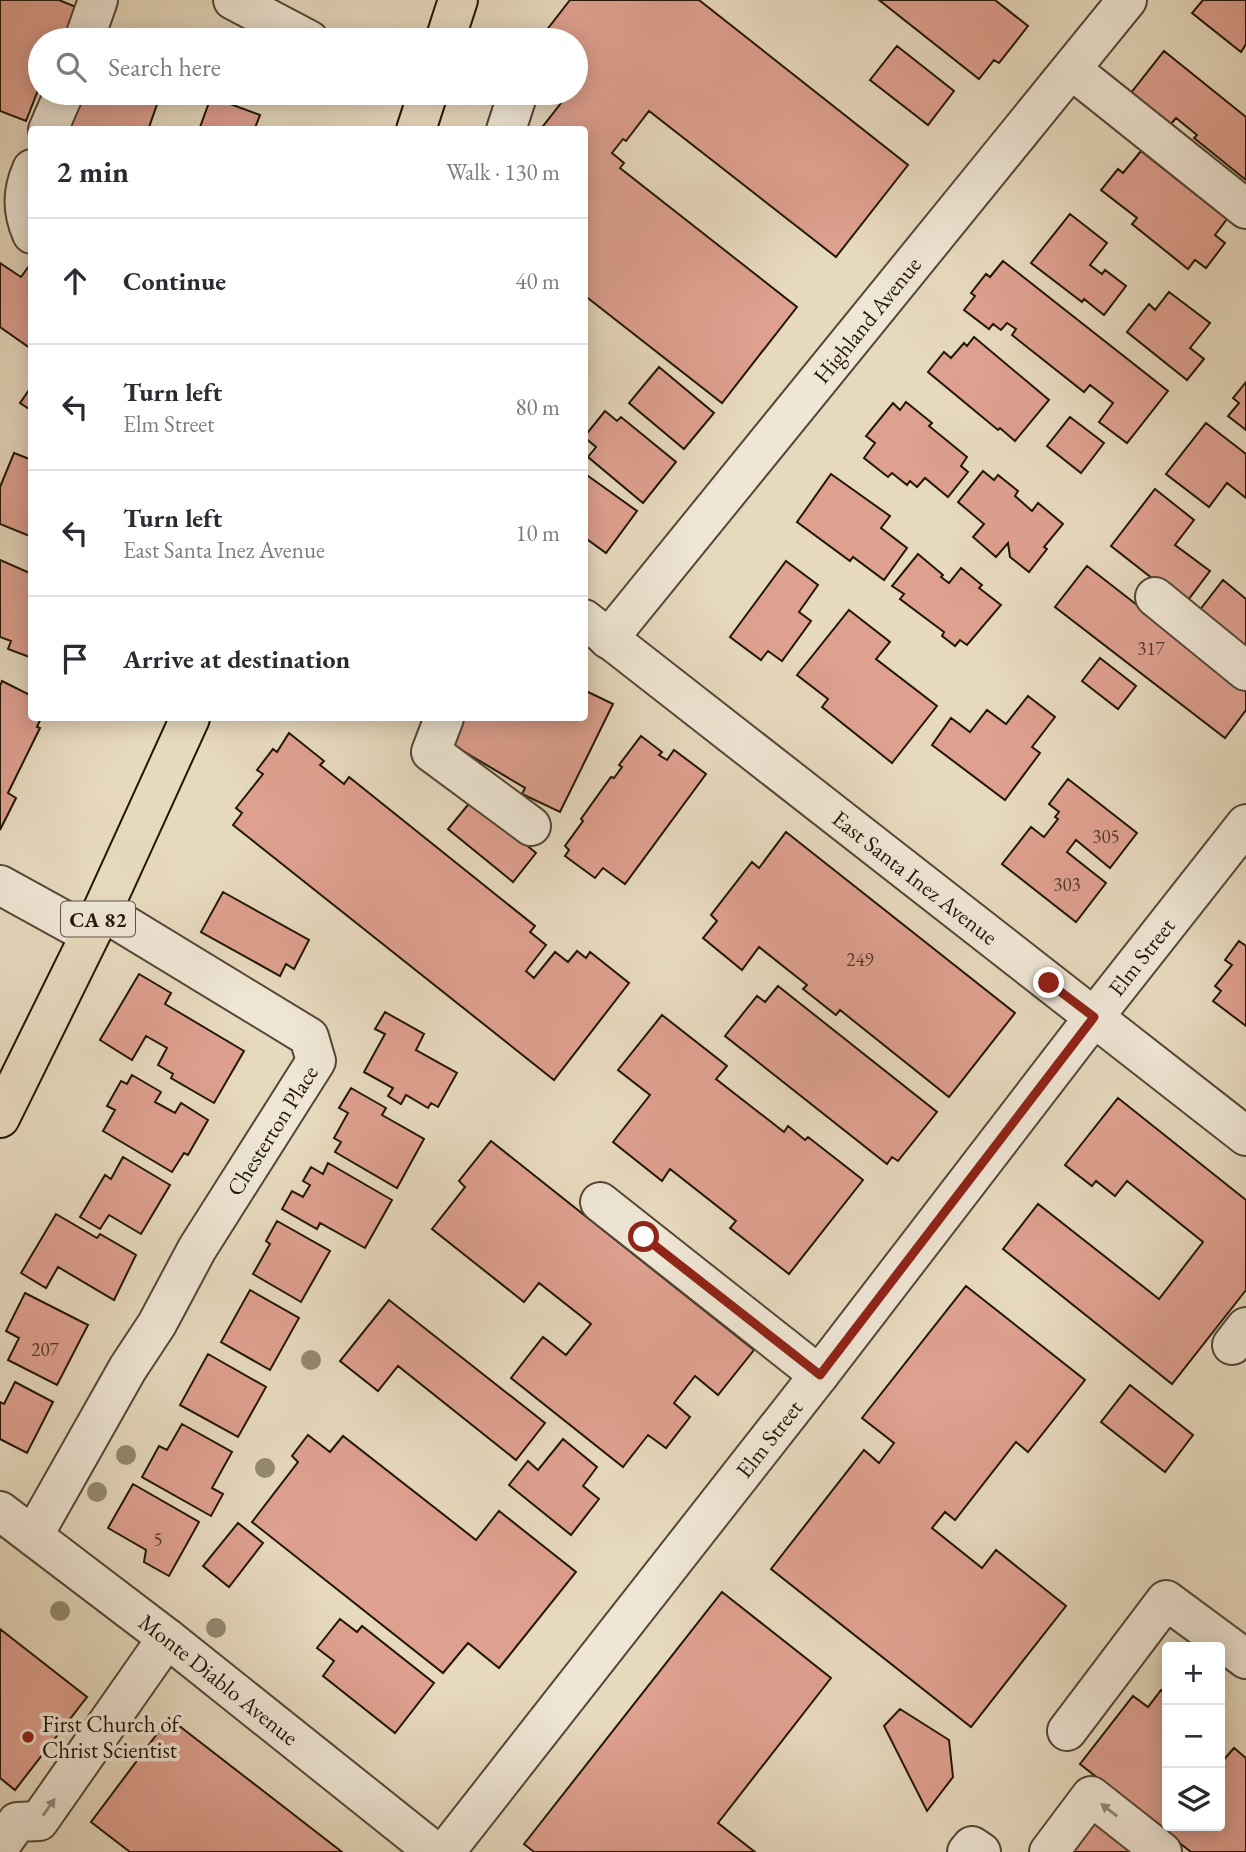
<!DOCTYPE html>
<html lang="en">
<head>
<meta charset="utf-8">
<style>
  :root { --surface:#fff; --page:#f7f7f7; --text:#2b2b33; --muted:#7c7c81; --line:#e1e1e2 }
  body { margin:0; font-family:"EB Garamond",serif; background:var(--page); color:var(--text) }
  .controls { position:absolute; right:21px; bottom:21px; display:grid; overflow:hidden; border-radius:7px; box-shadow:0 4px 18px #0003 }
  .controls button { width:63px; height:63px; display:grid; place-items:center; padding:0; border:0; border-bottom:2px solid var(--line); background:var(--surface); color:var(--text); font:35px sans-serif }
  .stop { position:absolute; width:21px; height:21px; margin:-16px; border:5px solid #8f2418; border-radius:50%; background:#fff }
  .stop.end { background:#8f2418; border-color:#fff; box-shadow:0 2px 7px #0008 }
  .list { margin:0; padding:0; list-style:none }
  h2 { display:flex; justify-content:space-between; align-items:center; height:91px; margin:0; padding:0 28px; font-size:30px }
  h2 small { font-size:23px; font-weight:400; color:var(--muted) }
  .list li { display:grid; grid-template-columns:46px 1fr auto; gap:21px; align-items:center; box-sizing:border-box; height:126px; padding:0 28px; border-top:2px solid var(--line) }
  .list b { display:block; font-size:26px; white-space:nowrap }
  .list p { margin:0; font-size:23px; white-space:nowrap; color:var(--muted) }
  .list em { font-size:23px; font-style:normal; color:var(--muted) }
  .icon { flex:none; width:38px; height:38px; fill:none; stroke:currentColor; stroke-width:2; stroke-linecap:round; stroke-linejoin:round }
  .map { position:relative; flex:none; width:1246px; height:1852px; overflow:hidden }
  .search { position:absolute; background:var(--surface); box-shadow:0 4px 18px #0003; left:28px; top:28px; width:560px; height:77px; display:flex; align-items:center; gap:18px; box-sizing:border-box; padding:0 24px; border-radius:38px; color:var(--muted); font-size:26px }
  .panel { position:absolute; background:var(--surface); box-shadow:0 4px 18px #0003; left:28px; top:126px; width:560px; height:595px; border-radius:7px }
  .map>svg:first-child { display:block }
</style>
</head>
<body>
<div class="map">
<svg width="1246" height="1852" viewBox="0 0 1246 1852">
  <rect width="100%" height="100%" fill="#e7d9be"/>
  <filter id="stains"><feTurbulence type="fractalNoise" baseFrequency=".00286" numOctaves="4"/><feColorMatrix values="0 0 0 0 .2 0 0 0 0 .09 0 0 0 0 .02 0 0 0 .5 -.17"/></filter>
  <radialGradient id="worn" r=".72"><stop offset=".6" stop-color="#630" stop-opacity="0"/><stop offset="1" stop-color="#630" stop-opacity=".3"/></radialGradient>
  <path fill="#dea08f" stroke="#231607" stroke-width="2" d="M0,0H59L76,7L63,40H40V63L37,71L40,72V85L26,121L0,111Z
    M570,0H699L908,165L836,257L649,111L626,141L623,139L612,153L624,163L620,168L797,307L722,403L584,295V130H540L569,93H576V40H539Z
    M879,0H995L1028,26L999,63L994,60L979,79Z
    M1203,0H1246V44L1241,52L1192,13Z
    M897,46L954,91L928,125L870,80Z
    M1164,51L1246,117V180L1194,138L1197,135L1176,118L1162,135L1123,103Z
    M82,93H161L148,130L133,127L132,130H69Z
    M211,97L260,115L255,128L260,130H199Z
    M1141,151L1227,219L1215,235L1225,243L1206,268L1195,260L1188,269L1132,224L1137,218L1101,190L1118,169L1123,173Z
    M1070,214L1107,243L1090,265L1102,274L1105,270L1126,286L1104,315L1084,299L1082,302L1031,263Z
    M1003,261L1168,391L1127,443L1099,422L1113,403L1090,385L1084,392L1012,335L1016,329L1007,323L1001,330L993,324L989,329L964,310L975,296L971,293L986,274L990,277Z
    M0,263L21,277L29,266L32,268L30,348L0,327Z
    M1169,292L1210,323L1190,348L1204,359L1187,380L1127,332L1149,304L1155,310Z
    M974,337L1049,400L1015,441L1000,428L998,430L928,372L944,352L951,358L964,343L967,346Z
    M659,367L714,413L684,449L629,403Z
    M1246,382V430L1228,416L1239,403L1233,398Z
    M32,386V411L20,403Z
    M906,402L932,423L929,426L967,457L961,466L968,472L948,497L925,478L917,487L910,481L907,485L892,473L888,477L864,458L875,443L866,436L893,403L900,410Z
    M605,411L617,421L621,417L676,462L643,503L588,457L596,447L584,437Z
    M1070,417L1104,443L1081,473L1047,446Z
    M1206,423L1246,454V498L1227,483L1209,507L1166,474Z
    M14,453L32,460V537L0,524V487Z
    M983,471L994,480L998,475L1018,491L1015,496L1032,511L1038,503L1063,524L1044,547L1047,549L1029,572L1010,557L1008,543L996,557L973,537L984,524L958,502Z
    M584,473L637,511L606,553L584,537Z
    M831,474L890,516L881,528L907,548L884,580L853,557L850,561L797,522Z
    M1155,489L1194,520L1175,545L1210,571L1185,604L1111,546Z
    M918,554L943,575L941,577L949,583L961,568L982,585L979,588L1001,605L967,645L960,640L955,646L942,636L944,632L900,599L904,594L892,586Z
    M0,560L32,574V658L8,649L11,641L0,637Z
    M786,561L818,585L799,612L811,621L782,661L768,651L761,660L730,637Z
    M1087,566L1246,690V710L1225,738L1055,607Z
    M1223,580L1246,599V648L1199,611Z
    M849,610L890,642L876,659L937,706L892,763L822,707L828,699L797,675Z
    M1100,658L1136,686L1118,709L1082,681Z
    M2,681L32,696V718H41L37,727L40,728L8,793L16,798L0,830V686Z
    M584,690L613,704L560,812L522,794L525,788L443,739L454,718H584Z
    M1028,696L1055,717L1032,747L1040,753L1005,800L932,745L951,718L970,732L987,710L1006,724Z
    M289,733L324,761L320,765L344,784L349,777L535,926L530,932L546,945L526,971L534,978L555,952L568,962L577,951L586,958L590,952L629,983L554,1080L233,825L242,813L236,808L263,774L257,770L273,749L277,752Z
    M641,736L662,752L659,755L667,760L674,750L706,774L625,884L603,868L595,878L565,856L569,850L565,846L583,821L581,819L611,777L614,778L622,767L619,765Z
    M1068,779L1137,833L1110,868L1076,840L1067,852L1106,883L1076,922L1002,864L1031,827L1044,837L1058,819L1055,817L1059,812L1049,804Z
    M472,800L536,853L513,882L448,829Z
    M786,832L1015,1013L949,1097L840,1010L836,1015L803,989L807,985L759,947L742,970L703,938L717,921L711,915L752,862L759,868Z
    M223,892L309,940L294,969L286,964L280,976L201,932Z
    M1239,941L1246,946V1026L1213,1001L1221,991L1215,986L1232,965L1225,960Z
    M139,974L171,993L165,1004L244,1051L214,1103L171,1078L173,1074L158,1065L167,1048L146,1036L132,1060L100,1040Z
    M778,986L937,1112L898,1161L892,1157L887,1164L725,1036L757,996L765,1002Z
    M385,1012L424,1034L416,1050L457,1073L438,1107L431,1103L428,1108L406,1095L401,1104L388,1096L393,1088L364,1072L385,1034L375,1029Z
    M662,1015L727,1066L716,1079L784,1132L788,1126L805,1140L808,1137L863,1180L789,1274L730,1228L736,1221L670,1169L662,1181L613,1142L650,1095L618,1070Z
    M132,1075L161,1092L155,1102L175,1113L181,1103L208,1120L188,1155L184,1153L172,1172L103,1131L115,1110L107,1106L121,1081L127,1084Z
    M351,1088L386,1108L382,1115L424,1139L397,1188L335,1152L341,1142L334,1138L348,1113L339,1108Z
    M1118,1098L1246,1200V1290L1172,1384L1003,1249L1038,1204L1159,1299L1203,1242L1127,1181L1115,1196L1096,1181L1092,1186L1065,1165Z
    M491,1141L754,1350L718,1395L695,1376L674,1403L690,1417L666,1448L648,1435L623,1467L511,1378L543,1337L566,1355L591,1324L539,1283L524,1302L432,1229L465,1187L459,1181Z
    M123,1157L170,1185L141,1234L109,1215L100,1229L80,1217L105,1175L111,1179Z
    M328,1163L392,1200L365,1248L320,1223L317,1229L282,1209L292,1191L303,1197L310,1185L303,1181L311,1167L323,1174Z
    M56,1214L97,1238L100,1234L136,1255L114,1300L58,1267L46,1288L21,1273Z
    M277,1221L330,1251L301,1302L253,1274L270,1244L266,1241Z
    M966,1286L1085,1380L1028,1452L1016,1442L955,1520L945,1512L932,1528L982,1568L996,1550L1066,1606L971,1727L771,1569L864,1450L879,1463L894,1443L862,1418Z
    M250,1290L299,1318L270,1370L221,1342Z
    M25,1293L88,1325L57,1385L8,1360L19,1338L6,1331Z
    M389,1300L545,1423L516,1460L398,1366L378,1391L340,1361Z
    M208,1354L266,1387L238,1437L180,1405Z
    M15,1382L53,1402L27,1453L0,1439V1402L4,1404Z
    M1130,1385L1193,1435L1165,1472L1101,1422Z
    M182,1424L232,1452L212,1488L223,1494L211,1516L142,1477L159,1446L167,1450Z
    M308,1435L330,1452L343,1436L476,1540L499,1511L576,1572L499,1668L468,1643L443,1673L252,1522L298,1462L292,1456Z
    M563,1439L597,1467L583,1486L599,1499L571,1535L509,1485L528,1461L538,1470Z
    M133,1484L199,1522L169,1576L144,1562L146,1550L108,1528Z
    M238,1523L263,1543L229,1587L203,1566Z
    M722,1592L831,1678L718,1823L755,1852H534L524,1844Z
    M340,1619L357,1632L362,1626L434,1683L395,1733L323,1676L334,1661L317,1648Z
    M0,1629L87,1697L15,1790L0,1778Z
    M1161,1690L1167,1696V1826H1220V1764L1234,1748L1246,1758V1852H1191L1080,1764L1133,1696L1148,1707Z
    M900,1709L949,1740L953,1777L927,1811L884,1726Z
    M169,1718L342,1852H130L91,1822Z
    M1101,1813L1149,1852H1070Z"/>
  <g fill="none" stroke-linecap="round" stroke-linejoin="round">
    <defs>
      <g id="minor">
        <path d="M233,0L309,40"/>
        <path d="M84,40L98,0"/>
        <path d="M1072,70L1246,209"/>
        <path d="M48,130L64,93"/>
        <path d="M506,130L518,93"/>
        <path d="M32,169C22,192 22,211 32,234"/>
        <path d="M1155,597L1246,671"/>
        <path id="s1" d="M584,619L1246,1136"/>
        <path id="s2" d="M608,639L1127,0"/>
        <path d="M444,718L431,752L531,826"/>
        <path d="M0,885L89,934"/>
        <path d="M600,1202L819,1375"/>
        <path d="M1232,1345L1246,1327"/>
        <path id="s3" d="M0,1511L167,1638L435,1852"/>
        <path id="s4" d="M33,1536L128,1368L157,1324L197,1249L316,1061L309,1037L102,911"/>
        <path d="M1067,1731L1166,1600L1246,1659"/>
        <path d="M0,1846L17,1822L39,1821L167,1638"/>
        <path id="s5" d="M445,1852L819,1375L1094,1017L1246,824"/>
        <path d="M967,1852L972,1846L981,1852"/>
        <path d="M1049,1852L1091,1796L1162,1852"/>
      </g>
      <path id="major" d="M445,40L458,0
        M416,130L428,93
        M0,1118L102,911L190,718"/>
    </defs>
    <use href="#minor" stroke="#544735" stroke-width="42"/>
    <use href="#major" stroke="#231607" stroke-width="42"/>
    <use href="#minor" stroke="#efe6d5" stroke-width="38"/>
    <use href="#major" stroke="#e7d9be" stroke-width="38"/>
  </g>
  <g fill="#94896f">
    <circle cx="311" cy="1360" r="10"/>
    <circle cx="126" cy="1455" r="10"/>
    <circle cx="265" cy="1468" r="10"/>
    <circle cx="97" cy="1492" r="10"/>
    <circle cx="60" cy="1611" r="10"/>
    <circle cx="216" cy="1628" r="10"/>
  </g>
  <defs><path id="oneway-solid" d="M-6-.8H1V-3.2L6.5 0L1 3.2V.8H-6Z" transform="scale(1.75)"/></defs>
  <g fill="#938878">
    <use href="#oneway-solid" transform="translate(49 1807) rotate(-55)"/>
    <use href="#oneway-solid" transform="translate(1109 1810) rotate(-142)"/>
  </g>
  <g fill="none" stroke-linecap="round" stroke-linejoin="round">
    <path stroke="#8f2418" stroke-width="9" d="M644,1237L820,1375L1094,1017L1049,983"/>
  </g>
  <circle fill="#8f2418" stroke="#efe6d5" stroke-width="2.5" cx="28" cy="1737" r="7"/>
  <g text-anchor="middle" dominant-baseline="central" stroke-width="7" stroke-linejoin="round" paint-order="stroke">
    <g font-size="19" fill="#523829">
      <text x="1151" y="648">317</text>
      <text x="1106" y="836">305</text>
      <text x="1067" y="884">303</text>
      <text x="860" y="959">249</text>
      <text x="45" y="1349">207</text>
      <text x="158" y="1539">5</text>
    </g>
    <rect fill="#efe6d5" stroke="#605445" stroke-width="2" x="61" y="901.5" width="74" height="35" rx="5"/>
    <g font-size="21" font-weight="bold" fill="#231607">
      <text x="98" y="919">CA 82</text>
    </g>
    <g font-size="23" fill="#231607" stroke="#efe6d5">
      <text stroke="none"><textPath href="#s2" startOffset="411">Highland Avenue</textPath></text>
      <text stroke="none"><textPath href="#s1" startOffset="420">East Santa Inez Avenue</textPath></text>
      <text stroke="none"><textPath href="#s5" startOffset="1134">Elm Street</textPath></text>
      <text stroke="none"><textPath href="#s4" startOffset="471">Chesterton Place</textPath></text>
      <text stroke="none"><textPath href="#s5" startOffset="525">Elm Street</textPath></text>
      <text stroke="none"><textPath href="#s3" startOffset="276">Monte Diablo Avenue</textPath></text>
    </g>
    <g font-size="23" fill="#231607" stroke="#efe6d5" text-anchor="start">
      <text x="42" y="1724">First Church of<tspan x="42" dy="26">Christ Scientist</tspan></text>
    </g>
  </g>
  <rect width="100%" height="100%" filter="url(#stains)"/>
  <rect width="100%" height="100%" fill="url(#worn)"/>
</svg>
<div class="controls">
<button>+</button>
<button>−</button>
<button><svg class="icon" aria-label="layers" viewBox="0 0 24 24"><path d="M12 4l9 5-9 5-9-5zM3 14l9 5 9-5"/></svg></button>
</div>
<div class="stop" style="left:644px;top:1237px"></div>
<div class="stop end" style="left:1049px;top:983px"></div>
<div class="search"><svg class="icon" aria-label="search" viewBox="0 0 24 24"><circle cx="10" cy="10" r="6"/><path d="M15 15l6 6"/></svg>Search here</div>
<section class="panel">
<h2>2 min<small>Walk · 130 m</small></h2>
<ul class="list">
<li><svg class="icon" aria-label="ahead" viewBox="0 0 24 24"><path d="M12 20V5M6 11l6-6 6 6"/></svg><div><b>Continue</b></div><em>40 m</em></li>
<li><svg class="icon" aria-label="left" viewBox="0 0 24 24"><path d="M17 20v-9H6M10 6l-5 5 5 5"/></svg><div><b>Turn left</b><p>Elm Street</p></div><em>80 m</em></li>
<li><svg class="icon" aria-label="left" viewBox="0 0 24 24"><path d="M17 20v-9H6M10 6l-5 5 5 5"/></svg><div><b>Turn left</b><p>East Santa Inez Avenue</p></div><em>10 m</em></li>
<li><svg class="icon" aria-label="arrive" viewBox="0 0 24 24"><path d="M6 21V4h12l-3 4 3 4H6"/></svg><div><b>Arrive at destination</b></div></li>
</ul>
</section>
</div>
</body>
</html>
